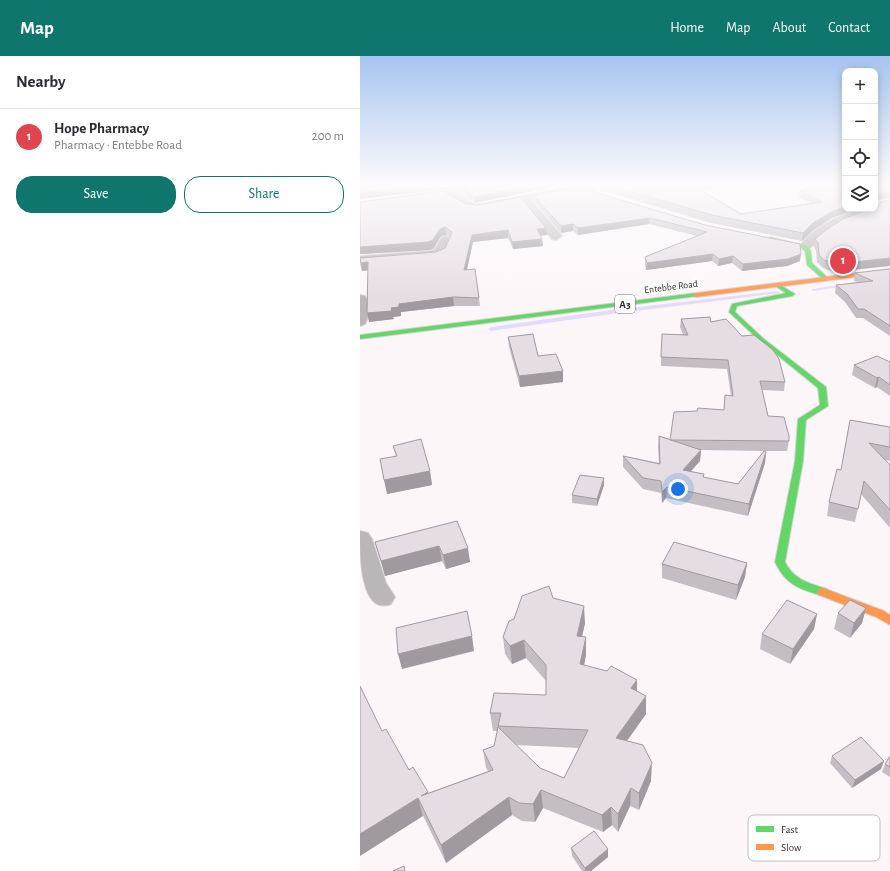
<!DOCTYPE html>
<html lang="en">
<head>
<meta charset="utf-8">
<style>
  :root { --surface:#fff; --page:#f2f2f3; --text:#2b2b33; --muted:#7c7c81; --line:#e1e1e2; --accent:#0f766e }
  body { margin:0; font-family:"Alegreya Sans",sans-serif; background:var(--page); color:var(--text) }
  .controls { position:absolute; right:12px; top:12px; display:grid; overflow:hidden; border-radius:8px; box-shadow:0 2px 10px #0003 }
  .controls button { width:36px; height:36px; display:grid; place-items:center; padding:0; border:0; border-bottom:1px solid var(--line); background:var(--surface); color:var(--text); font:20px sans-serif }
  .you { position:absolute; left:318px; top:433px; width:14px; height:14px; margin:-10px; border:3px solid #fff; border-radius:50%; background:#1a73e8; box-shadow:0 0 0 6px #1a73e833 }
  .badge { display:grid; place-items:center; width:26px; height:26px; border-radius:50%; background:var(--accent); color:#fff; font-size:13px; font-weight:700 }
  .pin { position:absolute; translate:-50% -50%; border:2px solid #fff; box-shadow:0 1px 4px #0006 }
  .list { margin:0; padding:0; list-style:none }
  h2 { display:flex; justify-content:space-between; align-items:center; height:52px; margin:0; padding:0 16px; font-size:17px }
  h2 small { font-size:13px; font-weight:400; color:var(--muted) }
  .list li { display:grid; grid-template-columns:26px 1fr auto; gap:12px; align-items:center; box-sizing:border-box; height:56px; padding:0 16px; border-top:1px solid var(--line) }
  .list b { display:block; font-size:15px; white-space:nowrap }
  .list p { margin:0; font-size:13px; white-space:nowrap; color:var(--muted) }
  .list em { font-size:13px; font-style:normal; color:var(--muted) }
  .actions { display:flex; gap:8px; padding:12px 16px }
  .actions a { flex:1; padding:9px 0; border:1px solid var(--accent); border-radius:16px; text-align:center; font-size:14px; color:var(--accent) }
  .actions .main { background:var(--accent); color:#fff }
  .icon { flex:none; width:22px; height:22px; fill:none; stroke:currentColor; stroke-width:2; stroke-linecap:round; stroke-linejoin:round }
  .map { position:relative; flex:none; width:530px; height:815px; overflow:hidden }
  header { display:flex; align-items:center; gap:24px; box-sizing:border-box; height:56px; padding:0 20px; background:var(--accent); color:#fff }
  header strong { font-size:19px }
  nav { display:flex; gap:22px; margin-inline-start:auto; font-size:14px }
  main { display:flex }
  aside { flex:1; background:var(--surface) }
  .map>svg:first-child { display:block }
</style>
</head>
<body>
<header>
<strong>Map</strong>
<nav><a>Home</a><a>Map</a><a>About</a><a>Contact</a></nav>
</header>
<main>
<aside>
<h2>Nearby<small></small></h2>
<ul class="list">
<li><span class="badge" style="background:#e0444e">1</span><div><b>Hope Pharmacy</b><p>Pharmacy · Entebbe Road</p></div><em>200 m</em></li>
</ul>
<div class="actions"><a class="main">Save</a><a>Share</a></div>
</aside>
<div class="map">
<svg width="530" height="815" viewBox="0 0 530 815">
  <rect width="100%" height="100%" fill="#fcf6f9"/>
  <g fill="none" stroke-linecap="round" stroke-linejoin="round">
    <path fill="#e4dbfc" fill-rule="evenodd" d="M485,228L487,229V230L453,235L451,234L453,233Z
      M417,235L419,236V237L252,258L131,275L128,273L131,271L252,254Z"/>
    <defs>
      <path id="street" d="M219,130H244L243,132L221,136L216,133Z
        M202,132L207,135L206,137L171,144L202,180L196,184L192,183L161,146L115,155L105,152L92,140L60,143L55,140L60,137L94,134L116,149Z
        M515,150L519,153L517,155C501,162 484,166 470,175C462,180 452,193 445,195L439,191C454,169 488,153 515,153Z
        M86,180L92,184L85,199L77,202L0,208V200L70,195L75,193L82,181Z
        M0,239L5,240C9,246 9,262 5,268L0,270Z
        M0,475L8,477L12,483L26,527L35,541L31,548C0,560 0,498 0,475Z"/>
      <path id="fast" d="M410,181L447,190L451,195L452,207L468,222V224H464L447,209L445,195L443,192L408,184L407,183Z
        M417,227L435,238L432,240L377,250L375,256L404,283L466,331L468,350L446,364L443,405L425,506C434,524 449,527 467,533L469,536L467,539L463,540C439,533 426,529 415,506L435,405L438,363L460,349L458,332L400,285L369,256L372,248L426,237L415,230L414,229Z
        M336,237L339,239L338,240L0,283V279Z"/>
      <path id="slow" d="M530,213V217L336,241L333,239L336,237Z
        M463,532L524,555L530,559V569L516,561L459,539L457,536L459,533Z"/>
    </defs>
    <use href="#street" stroke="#d7d2d5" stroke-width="2"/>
    <use href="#fast" stroke="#d7d2d5" stroke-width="2"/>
    <use href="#slow" stroke="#d7d2d5" stroke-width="2"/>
    <use href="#street" fill="#bbb6b8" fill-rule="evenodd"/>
    <use href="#fast" fill="#63d668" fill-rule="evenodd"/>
    <use href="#slow" fill="#ff974d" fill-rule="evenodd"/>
  </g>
  <path fill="#c5bdc4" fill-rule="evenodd" d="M0,130H197L115,147L100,136L85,133L0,143Z
    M241,130H366L340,134L381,158L451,147L439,141L440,135L485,153H503L494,154L472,162L452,175L442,185L351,167L241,134Z
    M217,131L440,205L427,210L382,215L372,207L358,210L352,205L286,214L285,208V201L337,180L289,168L218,179L213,175L201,177L174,145L173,139Z
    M530,144L474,216L463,212L457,206L456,195L454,191L455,183L515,153Z
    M104,147L186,172L187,179L180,180L183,190L153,193L148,182L113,186L107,214L115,213L120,250H94L41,256V260L33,261L34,263L9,266L8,214L2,215L0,208V202L76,196L85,192L90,181L86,179L81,180L74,192L70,194L0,198Z
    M530,213V280L503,262H496L485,246L475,237L476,229L497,226L494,225L495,217Z
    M321,263L351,266L425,326L424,335L402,334L408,360L429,385L427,395H404L406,396L405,407L388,460L306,442L302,447L301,437L283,433L263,411V400L299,407L298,391L299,380L310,384L337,355L364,354L365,339L371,340L367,313L301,310V301L323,278L320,271ZM341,394L404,395L378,428L344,422L331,415L340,405Z
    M148,281L203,326L160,331L149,291Z
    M530,306V340L517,331L515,332L492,319L494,309Z
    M490,364L530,371V405L525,404L530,409V472L501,438L495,466L467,460L469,446L481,414Z
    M33,390L70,415L72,429L27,438L36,400Z
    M244,422V429L237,450L212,447V439Z
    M97,465L110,506L86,513L82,505L25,520L15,486Z
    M387,507L385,521L376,544L302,522V508Z
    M193,542L225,567L222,581L226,599L224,609L286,640V658L267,685L291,725L279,754L270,750L258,776L252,769L243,776L183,752L175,766L162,765L152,759L86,807L22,675L49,714L68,737L128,715L126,712L123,694L134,690L138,675H133L130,657L186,639V625L166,602L152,608L145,598L143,581L154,563ZM156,689L219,692L204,722L180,712Z
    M506,552L502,567L490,582L474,573L478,557Z
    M457,558L454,573L430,608L400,593L402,578Z
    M472,700L524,705L521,713L492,732L470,707Z
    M530,700V721L522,716L525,708Z
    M211,792L248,801L231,815H222L212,800Z"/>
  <path fill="#a09aa0" d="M50,130H85V133L0,143V137Z
    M165,130H197L115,147V141Z
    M331,130H366L331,135Z
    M530,136V142L515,144L516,138Z
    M485,151V153H503L494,154L472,162L452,175L442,185L443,177L453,167L473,155Z
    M290,162L289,168L218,179V172Z
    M213,168V175L201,177V170Z
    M85,171L86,179L81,180L74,192L70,194L0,198V191L80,173Z
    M186,172L187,179L177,180V173Z
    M148,174V182L113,186L105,222L104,214L112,179Z
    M182,183L183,190L153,193L152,186Z
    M353,198L352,205L286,214L287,207Z
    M441,198L440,205L427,210L382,215L383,208Z
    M373,200L372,207L358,210L359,203Z
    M530,202V210L474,216L475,208Z
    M8,206L10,214L2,215L1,207Z
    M93,241L94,250L41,256V260L33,261L34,263L9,266L7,257L31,252L39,248Z
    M203,315V326L160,331L159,320Z
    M519,321L517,331L515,332L517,322Z
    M341,394L340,405L322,425L323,414Z
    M406,396L405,407L388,460L389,448Z
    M70,415L72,429L27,438L24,424Z
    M244,422V429L237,450V443Z
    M307,431L306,442L302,447V436Z
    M79,490L82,505L25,520L21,505Z
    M108,492L110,506L86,513L83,499Z
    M387,507L385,521L376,544L378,529Z
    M224,550L225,567L218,598L217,580Z
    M506,552L502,567L490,582L494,567Z
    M457,558L454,573L430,608L433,593Z
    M112,580L114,595L42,613L38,598Z
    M226,581V599L221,625L220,608Z
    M164,584L166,602L152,608L150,590Z
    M277,624V642L271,632Z
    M286,640V658L256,700V682Z
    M524,705L521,713L492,732L495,724Z
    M292,707L291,725L279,754V737Z
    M271,732L270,750L258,776V758Z
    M181,734L183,752L175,766L173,748Z
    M149,741L152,759L86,807L81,789Z
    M58,742L63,760L0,800V778Z
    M251,751L252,769L243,776L242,759Z
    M248,793V801L231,815H225V812Z"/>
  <path fill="#e5dce4" stroke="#a09aa0" d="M0,130H50L0,137Z
    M101,130H165L115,141Z
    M252,130H334L381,158L462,146L440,135L466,130H477L485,134V151L473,155L453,167L443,177L352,159Z
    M515,130H526L530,132V136L516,138L515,144Z
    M217,131L345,169L440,188L441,198L428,203L383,208L373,200L359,203L353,198L287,207L285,201L347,176L290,162L218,172L213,168L201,170L173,139Z
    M84,135L104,147L117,149L160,141L186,172L177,173L182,183L152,186L148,174L112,179L104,214L115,213L119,242L93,241L39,248V251L31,252L32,255L7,257L8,206L1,207L0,202L76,196L85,192L92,176L85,171L80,173L73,184L68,186L0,191V146Z
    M530,144V202L475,208L464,204L459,199L458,187L455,183L466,174L483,163L510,153H515V151L519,150L521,146Z
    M530,213V270L504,253H498L487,238L476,229L513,225L495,217Z
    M350,261L351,266L366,263L382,280L394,279L413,294L419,303L425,326L400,325L408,360L424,361L429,380V385L310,384L314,356L337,355L338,352L364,354L365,339L373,340L368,304L301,301L302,278L328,279L321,263Z
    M173,278L178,300L196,298L203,315L159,320L148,281Z
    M517,300L530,306V329L519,321L517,322L494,309Z
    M490,364L530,371V391L509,387L530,409V454L504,425L498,453L469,446L477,413L481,414Z
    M299,380L341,394L323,414L344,418L343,421L378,428L404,395L406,396L389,448L307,431L302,436L301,425L283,422L263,400L300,408Z
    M61,383L70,415L24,424L20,403L37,400L33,390Z
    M220,419L244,422L237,443L212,439Z
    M97,465L108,492L83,499L79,490L21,505L15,486Z
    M314,486L387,507L378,529L302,508Z
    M189,530L193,542L224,550L217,580L226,581L220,608L247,615L251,610L277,624L271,632L286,640L256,682L283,689L292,707L279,737L271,732L258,758L251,751L242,759L181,734L173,748L159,747L149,741L81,789L58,742L0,778V630L22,675L26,673L49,714L53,711L68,736L61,740L133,714L123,694L134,690L138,671L180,712L204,722L228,674L138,670L141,657H130L134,637L186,639V609L164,584L150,590L143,581L149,565L154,563L162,540Z
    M427,544L457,558L433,593L402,578Z
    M490,544L506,552L494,567L478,557Z
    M107,555L112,580L38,598L36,572Z
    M501,681L524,705L495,724L472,700Z
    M530,700V711L525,708Z
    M234,775L248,793L225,812L211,792Z
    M44,810L45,815H33Z"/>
  <linearGradient id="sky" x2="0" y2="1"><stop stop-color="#a6c4f0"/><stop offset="0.53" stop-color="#fefbfc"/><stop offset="1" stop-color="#fefbfc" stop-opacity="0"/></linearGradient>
  <rect width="530" height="244" fill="url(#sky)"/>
  <g text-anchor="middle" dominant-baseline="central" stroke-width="3.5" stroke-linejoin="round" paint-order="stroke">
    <g font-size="10" fill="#332a2f" stroke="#fff">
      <text transform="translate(311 231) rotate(-7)">Entebbe Road</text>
    </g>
    <rect fill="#fff" stroke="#706a6d" stroke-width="1" x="255" y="239" width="20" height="18" rx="3"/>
    <g font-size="11" font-weight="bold" fill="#332a2f">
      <text x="265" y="248">A3</text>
    </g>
  </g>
  <rect x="388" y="759" width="132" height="46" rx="6" fill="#fff" stroke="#c2bfc1" stroke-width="1"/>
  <rect x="396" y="770" width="18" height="6" fill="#63d668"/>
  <rect x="396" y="788" width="18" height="6" fill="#ff974d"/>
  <g font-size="11" fill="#332a2f">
    <text x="421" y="777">Fast</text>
    <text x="421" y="795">Slow</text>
  </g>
</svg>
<div class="controls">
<button>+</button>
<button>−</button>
<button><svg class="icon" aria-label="locate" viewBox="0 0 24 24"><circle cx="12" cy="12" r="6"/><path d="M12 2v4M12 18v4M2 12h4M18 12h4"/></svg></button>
<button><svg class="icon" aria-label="layers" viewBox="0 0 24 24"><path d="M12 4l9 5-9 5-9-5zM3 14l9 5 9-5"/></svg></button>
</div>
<div class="you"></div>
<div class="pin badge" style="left:483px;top:205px;background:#e0444e">1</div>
</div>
</main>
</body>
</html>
